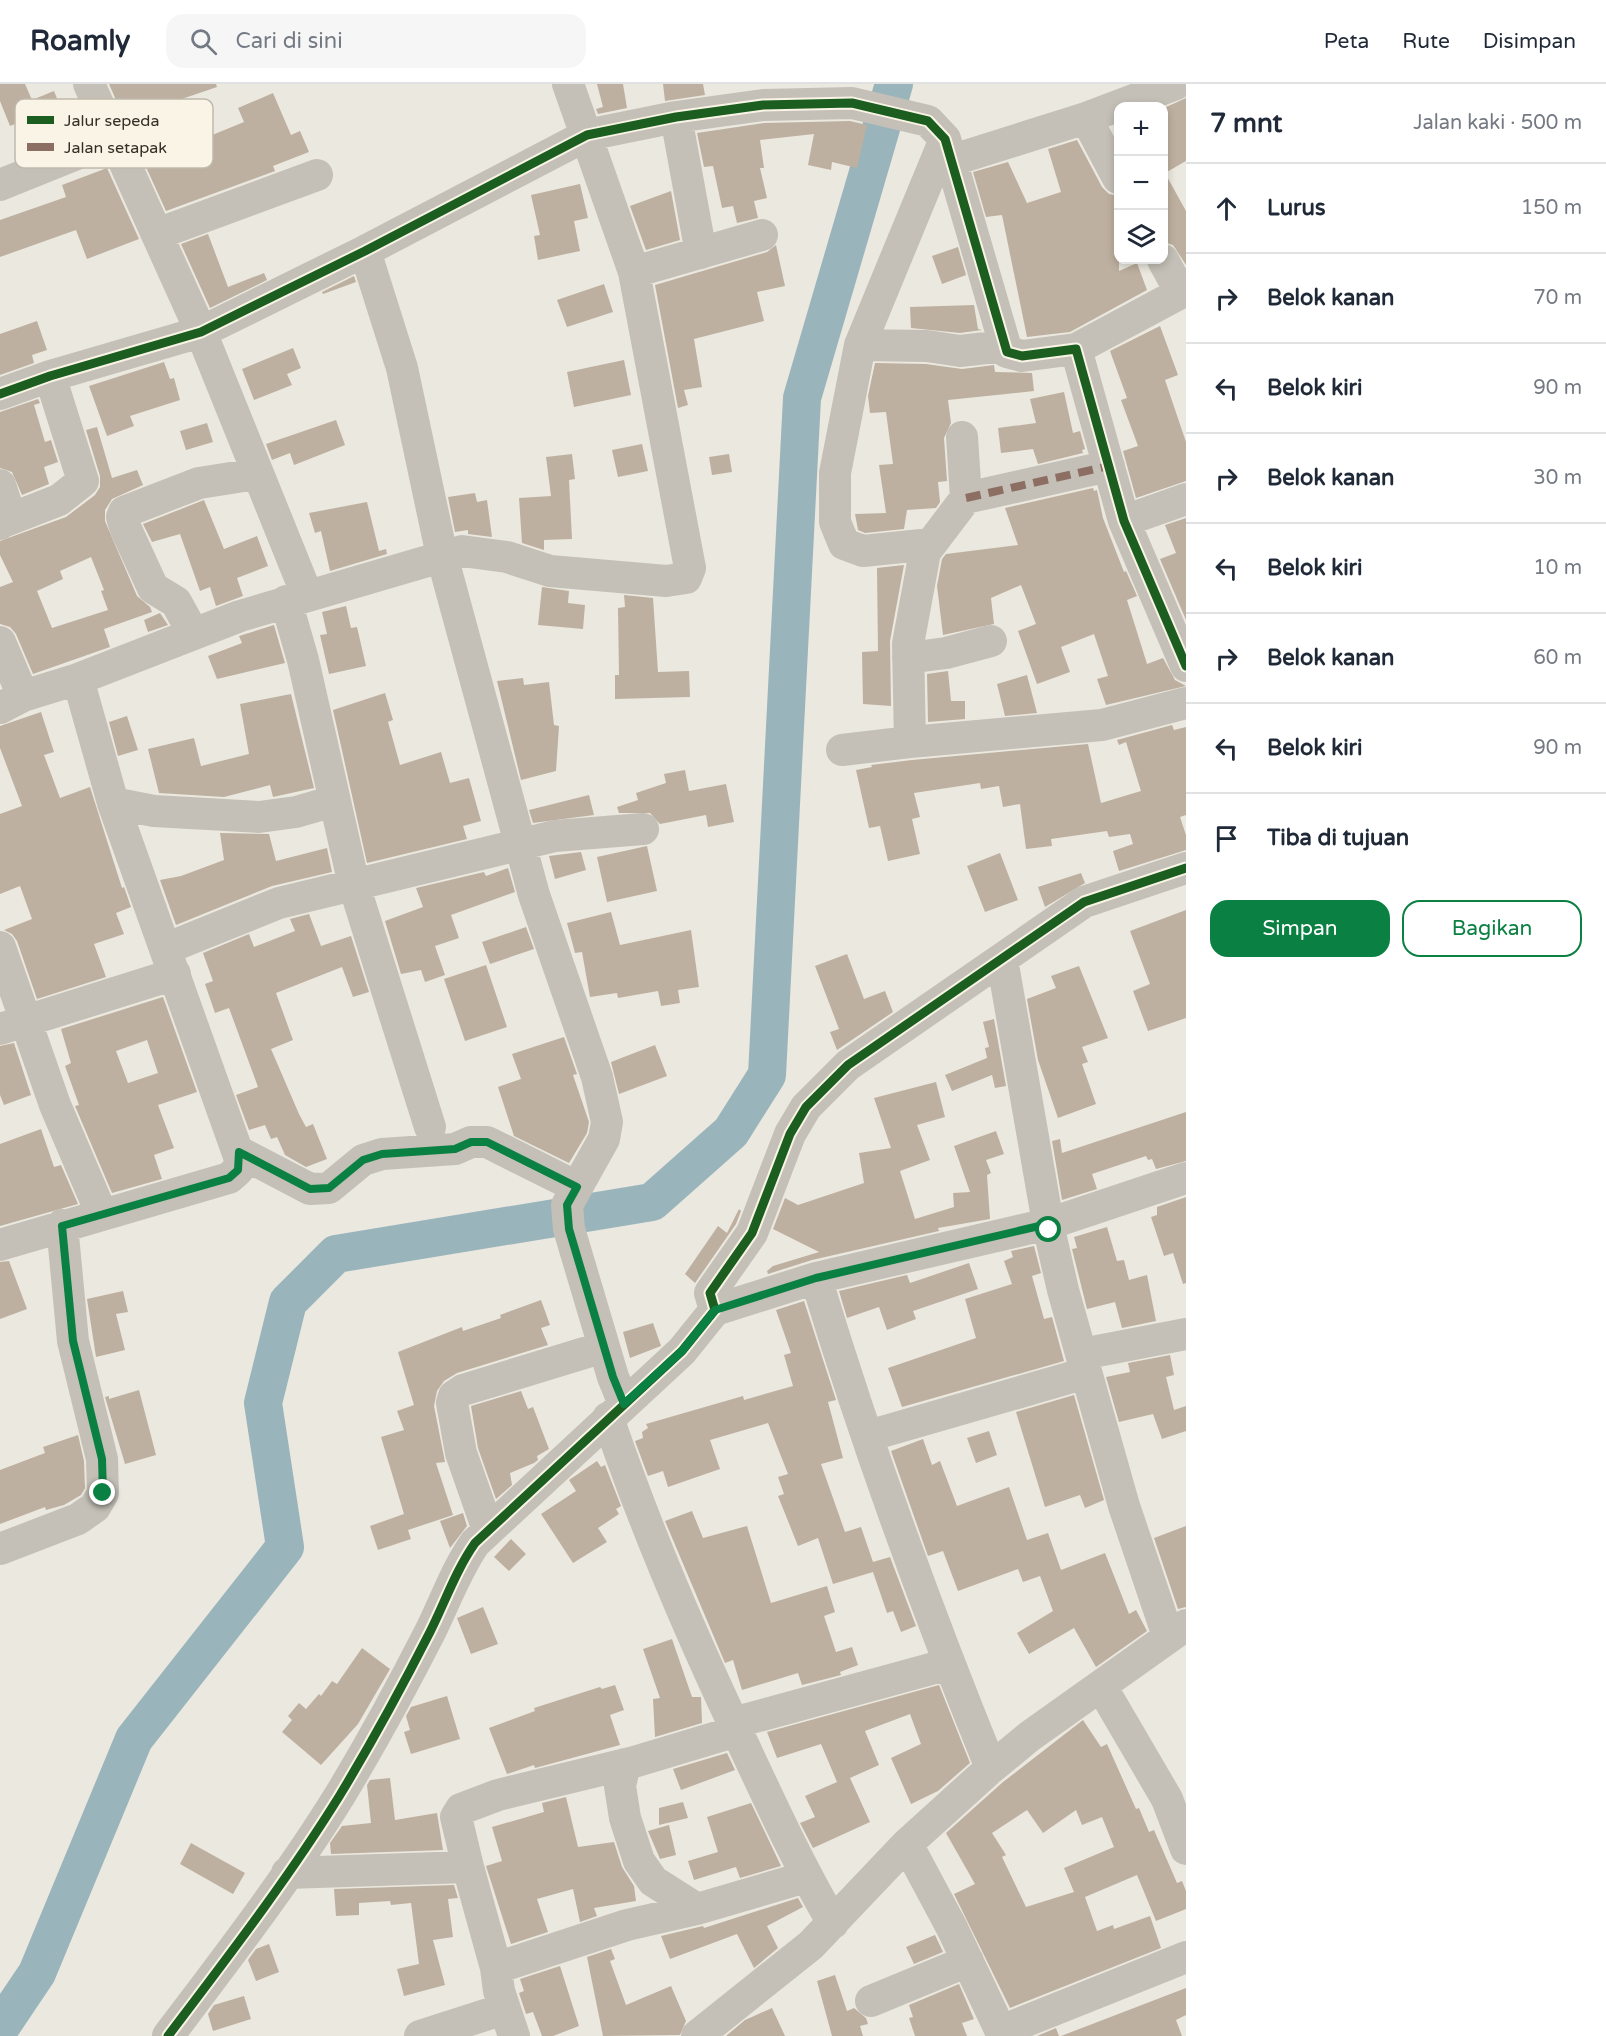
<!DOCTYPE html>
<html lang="id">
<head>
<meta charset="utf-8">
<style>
  :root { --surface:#fff; --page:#f6f6f7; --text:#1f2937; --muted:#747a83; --line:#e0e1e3; --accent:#0b8043 }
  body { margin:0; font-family:"Varela Round",sans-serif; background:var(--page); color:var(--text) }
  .controls { position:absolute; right:18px; top:18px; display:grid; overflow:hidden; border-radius:12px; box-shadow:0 3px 9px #0003 }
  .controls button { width:54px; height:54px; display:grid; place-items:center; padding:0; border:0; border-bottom:2px solid var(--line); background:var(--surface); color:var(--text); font:30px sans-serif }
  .stop { position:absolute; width:18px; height:18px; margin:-14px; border:4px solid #0b8043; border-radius:50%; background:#fff }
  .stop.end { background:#0b8043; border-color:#fff; box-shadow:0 2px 6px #0008 }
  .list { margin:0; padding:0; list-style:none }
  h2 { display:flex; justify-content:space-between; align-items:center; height:78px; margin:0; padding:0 24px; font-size:26px }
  h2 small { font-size:20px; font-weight:400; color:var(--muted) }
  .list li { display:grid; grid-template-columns:39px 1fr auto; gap:18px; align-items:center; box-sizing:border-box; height:90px; padding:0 24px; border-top:2px solid var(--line) }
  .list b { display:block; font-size:22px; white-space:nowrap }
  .list em { font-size:20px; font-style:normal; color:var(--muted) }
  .actions { display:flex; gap:12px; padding:18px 24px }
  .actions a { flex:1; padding:14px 0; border:2px solid var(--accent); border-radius:18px; text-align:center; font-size:21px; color:var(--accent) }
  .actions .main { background:var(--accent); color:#fff }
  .icon { flex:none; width:33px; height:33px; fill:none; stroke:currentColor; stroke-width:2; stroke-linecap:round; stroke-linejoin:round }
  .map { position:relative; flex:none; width:1186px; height:1952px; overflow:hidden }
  header { display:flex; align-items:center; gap:36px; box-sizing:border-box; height:84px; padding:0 30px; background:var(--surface); border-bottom:2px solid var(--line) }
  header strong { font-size:28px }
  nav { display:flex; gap:33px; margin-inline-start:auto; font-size:21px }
  .search { width:420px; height:54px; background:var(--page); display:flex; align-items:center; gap:15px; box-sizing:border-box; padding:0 21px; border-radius:18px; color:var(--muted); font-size:22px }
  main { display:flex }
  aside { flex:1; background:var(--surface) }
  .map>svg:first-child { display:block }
</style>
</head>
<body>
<header>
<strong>Roamly</strong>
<div class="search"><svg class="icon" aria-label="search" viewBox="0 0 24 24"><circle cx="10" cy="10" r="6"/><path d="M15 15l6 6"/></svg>Cari di sini</div>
<nav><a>Peta</a><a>Rute</a><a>Disimpan</a></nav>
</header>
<main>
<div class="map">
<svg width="1186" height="1952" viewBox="0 0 1186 1952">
  <rect width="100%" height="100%" fill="#ebe8df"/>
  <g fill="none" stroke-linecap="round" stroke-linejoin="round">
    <path stroke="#9ab4bc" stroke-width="38" d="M0,1944L37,1889L134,1655L285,1463L263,1319L288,1218L336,1170L652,1118L731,1048L767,991L802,314L894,0"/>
  </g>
  <path fill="#beb0a0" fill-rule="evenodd" d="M0,0H25L32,16L54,7L60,22L10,42L0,17Z
    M109,0H216L217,3L170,19L171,22L126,39Z
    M597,0H623L627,24L598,30L596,25L603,23Z
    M663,0H703L705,11L665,17Z
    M273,9L291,51L300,47L309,68L273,82L275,87L166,127L141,72L165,63L163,59L196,46L200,56L244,38L238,24Z
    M1186,14V77L1165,89L1186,127V181L1173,161L1164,158V24Z
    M850,37L867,41L857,84L832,78L831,86L808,81L814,50L760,56L764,84H760L767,114L754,117L758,134L737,139L733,122L722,124L713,82L704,83L697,49L764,39Z
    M1077,56L1102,103L1109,110L1119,112V187L1137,179L1147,206L1070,248L1027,253L1002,131L986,133L973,88L1008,78L1027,119L1061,108L1048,65Z
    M107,84L139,155L87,175L76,146L0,173V136L66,113L62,101Z
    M580,100L588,134L574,137L580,167L538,176L534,152L540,151L531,111Z
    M671,107L680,156L646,166L630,122Z
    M208,150L228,203L264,189L267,196L210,224L181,160Z
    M776,161L785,202L757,208L764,237L694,255L702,303L684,306L688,321L678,324L655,201L767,168Z
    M958,163L966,191L942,200L932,172Z
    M354,192L356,198L323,210L322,208Z
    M604,200L613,228L567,243L557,216Z
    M974,221L978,245L982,246L960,249L911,244L910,223Z
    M37,237L47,266L32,271L34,279L0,291V250Z
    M1160,242L1178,291L1165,296L1186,358V397L1136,414L1123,367L1138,362L1121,316L1127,314L1110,267Z
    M293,264L301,284L287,290L292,301L254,316L242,285Z
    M624,276L631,311L574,323L567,288Z
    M164,278L170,295L174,294L180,316L130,332L134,342L107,352L89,302Z
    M875,279L926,280L962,285L994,281L995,288L1032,289L1034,307L948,316L951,339L944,354L947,397L938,398L940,418L936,424L907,426L904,445L865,449L858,446L855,430L886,429L879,381L893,380L886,328L870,329L868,312Z
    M1064,308L1073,349L1080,347L1085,365L1082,366L1083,369L1038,380L1033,365L1001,369L998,344L1036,339L1030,315Z
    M38,315L40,319L34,321L45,358L51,356L58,378L44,383L49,400L22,411L12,388L0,384V328Z
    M336,336L345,361L294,381L290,369L272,376L266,360Z
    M207,339L213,358L186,366L180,347Z
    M97,343L112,394L137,386L143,401L112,415L105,426V437L137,512L150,523L152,528L104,545L110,563L33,590L16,550L10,543L0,540V503L13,498L0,471V457L66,433L95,411L100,403V392L86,346ZM91,473L104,506L101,507L108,526L52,544L37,507L63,495L60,487Z
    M642,360L648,387L618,393L612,366Z
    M572,370L575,395L569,396L572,455L544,456V466L522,459L519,414L551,412L546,373Z
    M729,370L732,388L712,391L709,373Z
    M1093,404L1094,407L1097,406L1103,434L1124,488L1126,487L1137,512L1127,516L1147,580L1163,574L1175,596L1186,602L1106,621L1097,595L1108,592L1094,550L1061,563L1070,588L1037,600L1018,547L1036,540L1021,501L991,514L994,540L943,551L937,502L942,475L946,470L1018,461L1005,424Z
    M475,409L477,418L487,416L492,453L468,450V446L455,448L448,413Z
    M204,416L224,465L257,452L268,482L237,494L243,512L216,522L210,503L200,507L180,450L152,458L143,440Z
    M367,418L379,467L386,465L387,470L330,487L321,447L315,449L309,429Z
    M1186,434V536L1160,475L1176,469L1165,441Z
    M904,481L890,557L891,622L863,620L862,568L878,567L877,484Z
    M542,503L569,507L568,519L585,521L583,545L538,541Z
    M624,511L653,514L658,588L689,587L690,613L615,615V591H619L618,524L625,523Z
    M346,522L351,544L357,543L366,582L329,590L320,551L327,550L322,528Z
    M160,529L168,541L148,548L144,536Z
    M274,541L285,579L217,595L208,572L242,559L239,552Z
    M948,587L951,617H965V635L928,638L927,590Z
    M1027,591L1037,629L1005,632L997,600Z
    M523,594L524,601L549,598L554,641L559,642L556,687L521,696L497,597Z
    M385,609L393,636L388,638L400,681L441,668L450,699L469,694L481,737L463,742L467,755L367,779L333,626Z
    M291,610L314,704L273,713L270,701L224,713L159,709L148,665L194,654L201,682L249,670L240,620Z
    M41,628L54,668L44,671L60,714L90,703L122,804L124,803L131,823L116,829L124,850L94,860L106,893L37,915L17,857L12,850L4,846L32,835L20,802L0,810V730L22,722L0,664V642Z
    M127,632L138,666L118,672L109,638Z
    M1172,641L1174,646L1186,643V731L1180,733L1186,751V766L1119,787L1113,767L1133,760L1130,750L1109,753L1107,747L1051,755L1052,762L1026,765L1020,720L1003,723L999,702L981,705L980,699L914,709L920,733L912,735L920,770L888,777L880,742L869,744L856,686L872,683L871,681L912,676L1088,660L1101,719L1141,707L1126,658L1119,661L1117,656Z
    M685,686L689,707L726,700L734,738L708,743L706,731L660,740L650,729H619L617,723L638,716L636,709L666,699L664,690Z
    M589,711L594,731L533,739L529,726Z
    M220,749L269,750L276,777L327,764L332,788L272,802L176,841L160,796L181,792L224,776Z
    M647,762L657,807L607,818L597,773Z
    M581,768L586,786L555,795L549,772Z
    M1000,769L1018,816L985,828L967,782Z
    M508,784L515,808L451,831L459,854L435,862L445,891L425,898L421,886L401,890L385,837L423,823L416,804L484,788L486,792Z
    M1081,789L1085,799L1045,823L1038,803Z
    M1186,826V934L1148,947L1133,907L1150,900L1130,847Z
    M611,828L620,861L691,846L699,903L678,906L680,919L661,922L658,907L618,914L617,909L590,913L582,868L575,869L567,839Z
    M309,830L321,862L351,852L369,908L353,913L342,883L276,909L293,956L271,965L299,1030L306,1043L313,1040L327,1075L306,1083L285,1071L277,1053L271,1055L265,1041L249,1046L236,1011L258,1003L229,924L215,929L205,900L213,897L203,869L249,850L254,863L295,847L290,835Z
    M526,843L534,865L490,880L482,858Z
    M847,870L864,915L885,907L893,928L837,966L830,948L839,945L815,882Z
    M486,881L507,943L465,957L444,895Z
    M1079,882L1108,954L1082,963L1088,978L1082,980L1096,1020L1058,1034L1038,976L1027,915L1056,904L1051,892Z
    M163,913L197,1008L158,1021L174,1064L154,1071L162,1095L112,1109L75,1022L79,1021L65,982L71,979L61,945ZM147,956L158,989L128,999L116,967Z
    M994,935L1006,1002L995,1004L992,991L952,1007L945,991L987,974L985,964L989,963L983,938Z
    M564,953L577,990L573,991L589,1038L587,1049L569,1079L514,1052L498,1003L521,995L512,970Z
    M14,959L31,1011L4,1021L0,1011V962Z
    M655,961L667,992L619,1010L611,978Z
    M936,998L945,1033L917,1041L930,1076L900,1087L915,1135L954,1123L953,1109L970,1108L954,1062L996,1047L1004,1070L986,1076L991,1089L987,1091L990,1135L938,1144L939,1147L812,1176L768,1190L767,1187L773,1182L819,1168L773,1145L785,1114L798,1121L864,1099L859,1069L891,1064L874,1014Z
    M1186,1028V1077L1156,1085L1152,1075L1148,1076L1146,1072L1092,1090L1097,1105L1062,1116L1052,1057L1060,1055L1062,1069Z
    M41,1045L54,1083L61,1081L78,1120L0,1142V1060Z
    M1186,1113V1199L1183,1200L1173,1169L1164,1172L1151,1133L1157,1131V1123Z
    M739,1125L741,1127L736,1140L695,1199L685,1190L718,1142L727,1149Z
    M1107,1143L1117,1177L1124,1176L1129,1196L1147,1191L1156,1237L1122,1244L1115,1218L1087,1225L1072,1165L1077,1164L1074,1153Z
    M1034,1162L1041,1189L1032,1192L1044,1235L1052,1233L1064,1277L902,1323L888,1284L976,1254L965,1215L1012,1200L1004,1177L1013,1173L1011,1167Z
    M9,1177L27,1225L0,1235V1178Z
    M969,1179L978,1205L913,1227L916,1235L887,1246L879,1223L847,1234L839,1207L907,1191L910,1199Z
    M123,1207L128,1228L116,1230L125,1266L96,1273L87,1215Z
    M541,1216L550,1241L541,1244L548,1261L457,1289L444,1297L437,1307L434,1322L445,1378L436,1379L453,1431L408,1446L411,1455L378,1466L370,1442L404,1430L381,1353L404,1346L397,1327L414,1321L398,1268L462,1243L463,1247L501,1234L500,1231Z
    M804,1217L836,1316L828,1318L843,1374L821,1380L845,1448L861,1443L873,1478L890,1473L916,1542L901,1548L893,1527L887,1529L873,1488L833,1500L818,1454L798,1462L778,1412L784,1410L778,1393L788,1390L768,1339L710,1356L720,1385L668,1403L663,1387L648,1392L635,1357L643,1354L642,1348L648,1344L646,1340L743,1312L744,1316L793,1302L784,1271L791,1269L776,1226Z
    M653,1239L661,1262L630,1274L623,1248Z
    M1170,1271L1174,1291L1166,1293L1174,1326L1186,1322V1347L1162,1355L1153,1330L1119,1338L1106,1293L1130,1288L1128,1279Z
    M139,1306L156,1371L125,1380L105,1313L109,1312V1315Z
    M521,1307L528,1325L533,1323L549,1365L537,1372L538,1376L534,1379L510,1389L512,1401L496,1415L478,1364L471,1322Z
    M1074,1311L1104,1416L1085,1424L1080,1411L1045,1423L1016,1328Z
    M989,1347L997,1371L976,1379L967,1354Z
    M78,1351L84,1377L85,1404L81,1411L64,1421L46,1426L45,1423L0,1440V1386L45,1369L43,1363Z
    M923,1355L932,1381L940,1377L957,1422L1009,1403L1027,1456L1048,1449L1061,1486L1105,1469L1129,1530L1136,1526L1147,1547L1096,1583L1074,1544L1029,1570L1017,1549L1053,1527L1040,1492L1023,1498L1018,1485L958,1507L943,1467L928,1472L891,1367Z
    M597,1377L601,1383L605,1381L621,1422L616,1425L619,1430L598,1444L607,1458L573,1479L541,1430L576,1407L569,1396Z
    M692,1427L703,1454L747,1442L771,1519L827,1502L835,1528L824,1532L836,1568L852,1563L858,1581L840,1588L841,1591L802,1601L798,1589L742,1606L733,1576L725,1579L665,1437Z
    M463,1429L467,1442L450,1464L440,1437Z
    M1186,1442V1523L1178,1525L1154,1454Z
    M511,1455L526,1470L509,1487L494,1473Z
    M483,1523L498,1560L471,1570L457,1534Z
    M672,1555L692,1613H701L702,1639L655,1653L653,1615L660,1614L643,1565Z
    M362,1564L390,1585L358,1640L321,1681L282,1648L292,1636L288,1632L299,1619L306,1625L319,1610L321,1612L332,1597L337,1600Z
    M615,1601L624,1626L610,1631L620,1661L535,1684L534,1681L507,1690L489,1644L535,1627L534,1624L600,1603L602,1605Z
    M939,1601L970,1679L938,1707L911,1720L891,1674L921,1660L910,1630L865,1647L879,1681L850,1694L870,1738L813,1764L800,1739L815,1733L805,1712L837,1698L821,1660L777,1674L767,1648Z
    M447,1612L460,1655L411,1670L404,1648L410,1646L406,1632L411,1623Z
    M1083,1636L1101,1663L1107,1660L1136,1725L1139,1724L1149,1748L1154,1746L1177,1799L1182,1797L1186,1807V1825L1156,1837L1137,1791L1085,1813L1097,1847L1113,1841L1114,1845L1150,1832L1161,1864L1010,1924L954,1810L975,1800L946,1749L1003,1698ZM1027,1726L1043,1749L1076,1726L1082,1741L1102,1733L1114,1763L1064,1784L1074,1808L1026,1823L1002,1773L1006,1771L992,1749Z
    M727,1669L735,1686L681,1706L673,1685Z
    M390,1694L395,1736L437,1729L443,1766L331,1770L330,1759L342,1742L371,1739L367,1701L370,1696Z
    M566,1713L578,1763L614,1758L622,1783L634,1802L636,1817L594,1824L597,1832L580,1838L573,1805L537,1815L548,1848L511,1860L486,1782L502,1777L492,1743L544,1728L542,1719Z
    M683,1718L688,1734L659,1741V1724Z
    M751,1719L781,1782L740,1794L736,1783L694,1796L688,1777L718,1768L707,1733Z
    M669,1741L676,1771L660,1775L648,1747Z
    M191,1759L245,1789L233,1810L180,1780Z
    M454,1801L458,1814L448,1815L453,1853L433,1856L445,1901L404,1912L397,1885L419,1880L411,1819L391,1821L390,1817L359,1819V1831L336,1832L334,1805Z
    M798,1814L803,1823L767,1842L778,1864L754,1884L737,1850L670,1875L661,1852L703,1842L704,1844Z
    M935,1851L943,1868L914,1880L906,1863Z
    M269,1860L279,1888L256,1897L248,1876L256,1865Z
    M611,1865L615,1875L610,1877L626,1921L671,1902L686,1937L680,1951L603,1952L587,1873Z
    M560,1882L579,1942L553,1952H542L533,1928L526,1930L519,1909L524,1907L520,1895Z
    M835,1891L847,1927L854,1924L866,1934L868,1940L860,1942L863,1952H832L817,1897Z
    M959,1900L974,1935L962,1939L967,1952H915L909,1934L913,1933L909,1921Z
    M1186,1904V1931L1176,1936L1182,1952H1061Z
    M244,1912L251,1935L213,1947L208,1930L214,1921Z
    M772,1924L785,1952H726L745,1936Z
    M1056,1944L1059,1952H1037Z"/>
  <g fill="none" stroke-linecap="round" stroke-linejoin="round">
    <path stroke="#c4c0b7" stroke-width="32" d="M89,0L201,248L307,511
      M676,33L701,169
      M1086,34L1118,94
      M953,76L1086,34L1176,0
      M0,101L114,55
      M157,150L317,91
      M365,167L402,284L442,472L534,811L597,993L607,1038L604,1055L567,1121L569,1145L613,1293L624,1320
      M1163,176L1181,209
      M634,188L762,151
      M860,261L927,262L960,267L1004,262
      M1076,265L1186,206
      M0,310L50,292L201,248L365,167L587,51L676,33L763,21L852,19L928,37L945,55L1007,268L1022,272L1076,265L1124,437L1186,582
      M962,353L966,414L925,468L908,560L910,658L1102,641L1186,619
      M0,401L10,431L0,440
      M966,414L1109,382
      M5,437L59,416L83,397L50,292
      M1124,437L1186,415
      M931,460L863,467L844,460L835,438V389L860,261L945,55
      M286,517L303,576L354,801L430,1043
      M193,549L176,518L153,504L125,443L122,433L124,428L199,399L256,390
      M0,558L23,612
      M908,574L946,569L991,557
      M0,624L23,612L78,595L240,532L462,467L507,473L550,487L666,497L686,494L690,484L634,188L568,0
      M842,666L910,658
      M113,719L154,727L259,733L296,728L334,717
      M0,863L55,1021L102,1131
      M165,865L279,819L555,752L643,745
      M1002,875L1049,1145L1063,1206L1124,1422L1168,1552
      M0,945L175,890
      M239,1068L310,1105L329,1104L363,1076L382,1070L455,1065L471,1058H487L577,1103
      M0,1161L229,1094L238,1086L240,1075L113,719L78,595
      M816,1194C866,1359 926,1524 991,1684
      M715,1226L816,1194L1048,1140L1186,1094
      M1082,1270L1186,1250
      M608,1334C646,1446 692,1553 743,1660C771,1720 799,1781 833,1839
      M868,1352L1086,1289
      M488,1446L461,1369L452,1319L454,1312L463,1306L604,1263
      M0,1465L78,1435L95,1423L103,1409L102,1375L73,1257L62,1141
      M1101,1602L1167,1715L1186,1765
      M733,1639L949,1580
      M625,1680L620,1702L625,1734L639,1777L653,1797L697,1825
      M907,1760L952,1844L1003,1952
      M468,1783L496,1884L499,1907L514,1952
      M287,1789L468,1783L456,1733L461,1725L498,1711L634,1678L737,1647
      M496,1884L627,1841L697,1825L806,1793
      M871,1917L968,1877
      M1001,1947L1186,1873
      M168,1952C227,1874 288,1795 340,1711C372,1658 402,1603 430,1548C445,1518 456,1486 475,1459L682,1267L715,1226L710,1209L752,1149L790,1050L806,1023L848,981L1084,818L1186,784
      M420,1952L504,1925
      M697,1952L811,1861L907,1760L991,1684L1030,1652L1186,1541"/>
    <path stroke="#8d6e63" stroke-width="8" stroke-dasharray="15 8" stroke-linecap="butt" d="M966,414L1109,382"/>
    <defs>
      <path id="cycleway" d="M0,310L50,292L201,248L365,167L587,51L676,33L763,21L852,19L928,37L945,55L1007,268L1022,272L1076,265L1124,437L1186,582
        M168,1952C227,1874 288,1795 340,1711C372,1658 402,1603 430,1548C445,1518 456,1486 475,1459L682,1267L715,1226L710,1209L752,1149L790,1050L806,1023L848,981L1084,818L1186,784"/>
    </defs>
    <use href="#cycleway" stroke="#f9f4e5" stroke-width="13"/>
    <use href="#cycleway" stroke="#1b5e20" stroke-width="9"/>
  </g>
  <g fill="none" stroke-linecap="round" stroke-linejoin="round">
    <path stroke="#0b8043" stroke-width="8" d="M103,1409L102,1375L73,1257L62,1142L229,1094L238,1086L239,1068L310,1105L329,1104L363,1076L382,1070L455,1065L471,1058H487L577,1103L567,1121L569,1145L613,1293L624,1320L682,1267L715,1226L816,1194L1048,1140L1049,1146"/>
  </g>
  <rect x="15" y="15" width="198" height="69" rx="9" fill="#f9f4e5" stroke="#beb9ac" stroke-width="1.5"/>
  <rect x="27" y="32" width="27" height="8" fill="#1b5e20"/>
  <rect x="27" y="59" width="27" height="8" fill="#8d6e63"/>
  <g font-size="16" fill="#342e26">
    <text x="64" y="42">Jalur sepeda</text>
    <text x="64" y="69">Jalan setapak</text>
  </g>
</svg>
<div class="controls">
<button>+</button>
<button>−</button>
<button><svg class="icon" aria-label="layers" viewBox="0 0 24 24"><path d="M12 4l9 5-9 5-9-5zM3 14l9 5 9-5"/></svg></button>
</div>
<div class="stop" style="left:1049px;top:1146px"></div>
<div class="stop end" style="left:103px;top:1409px"></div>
</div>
<aside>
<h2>7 mnt<small>Jalan kaki · 500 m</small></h2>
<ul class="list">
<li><svg class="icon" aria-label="ahead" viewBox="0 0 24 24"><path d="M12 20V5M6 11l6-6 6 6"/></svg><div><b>Lurus</b></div><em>150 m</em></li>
<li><svg class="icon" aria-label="right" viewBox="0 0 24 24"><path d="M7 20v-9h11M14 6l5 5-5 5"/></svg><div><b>Belok kanan</b></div><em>70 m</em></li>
<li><svg class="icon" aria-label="left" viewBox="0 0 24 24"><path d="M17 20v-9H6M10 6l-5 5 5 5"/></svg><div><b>Belok kiri</b></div><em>90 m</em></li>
<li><svg class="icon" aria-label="right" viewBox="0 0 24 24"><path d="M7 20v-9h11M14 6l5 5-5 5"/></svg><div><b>Belok kanan</b></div><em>30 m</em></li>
<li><svg class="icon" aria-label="left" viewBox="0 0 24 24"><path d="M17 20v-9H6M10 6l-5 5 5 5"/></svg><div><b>Belok kiri</b></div><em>10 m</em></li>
<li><svg class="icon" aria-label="right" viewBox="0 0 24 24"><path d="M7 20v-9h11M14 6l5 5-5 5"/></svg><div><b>Belok kanan</b></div><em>60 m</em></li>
<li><svg class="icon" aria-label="left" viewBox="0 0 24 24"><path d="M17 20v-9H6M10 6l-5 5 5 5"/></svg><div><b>Belok kiri</b></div><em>90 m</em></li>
<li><svg class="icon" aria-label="arrive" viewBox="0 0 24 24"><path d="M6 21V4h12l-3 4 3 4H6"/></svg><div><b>Tiba di tujuan</b></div></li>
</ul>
<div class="actions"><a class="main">Simpan</a><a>Bagikan</a></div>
</aside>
</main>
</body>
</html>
